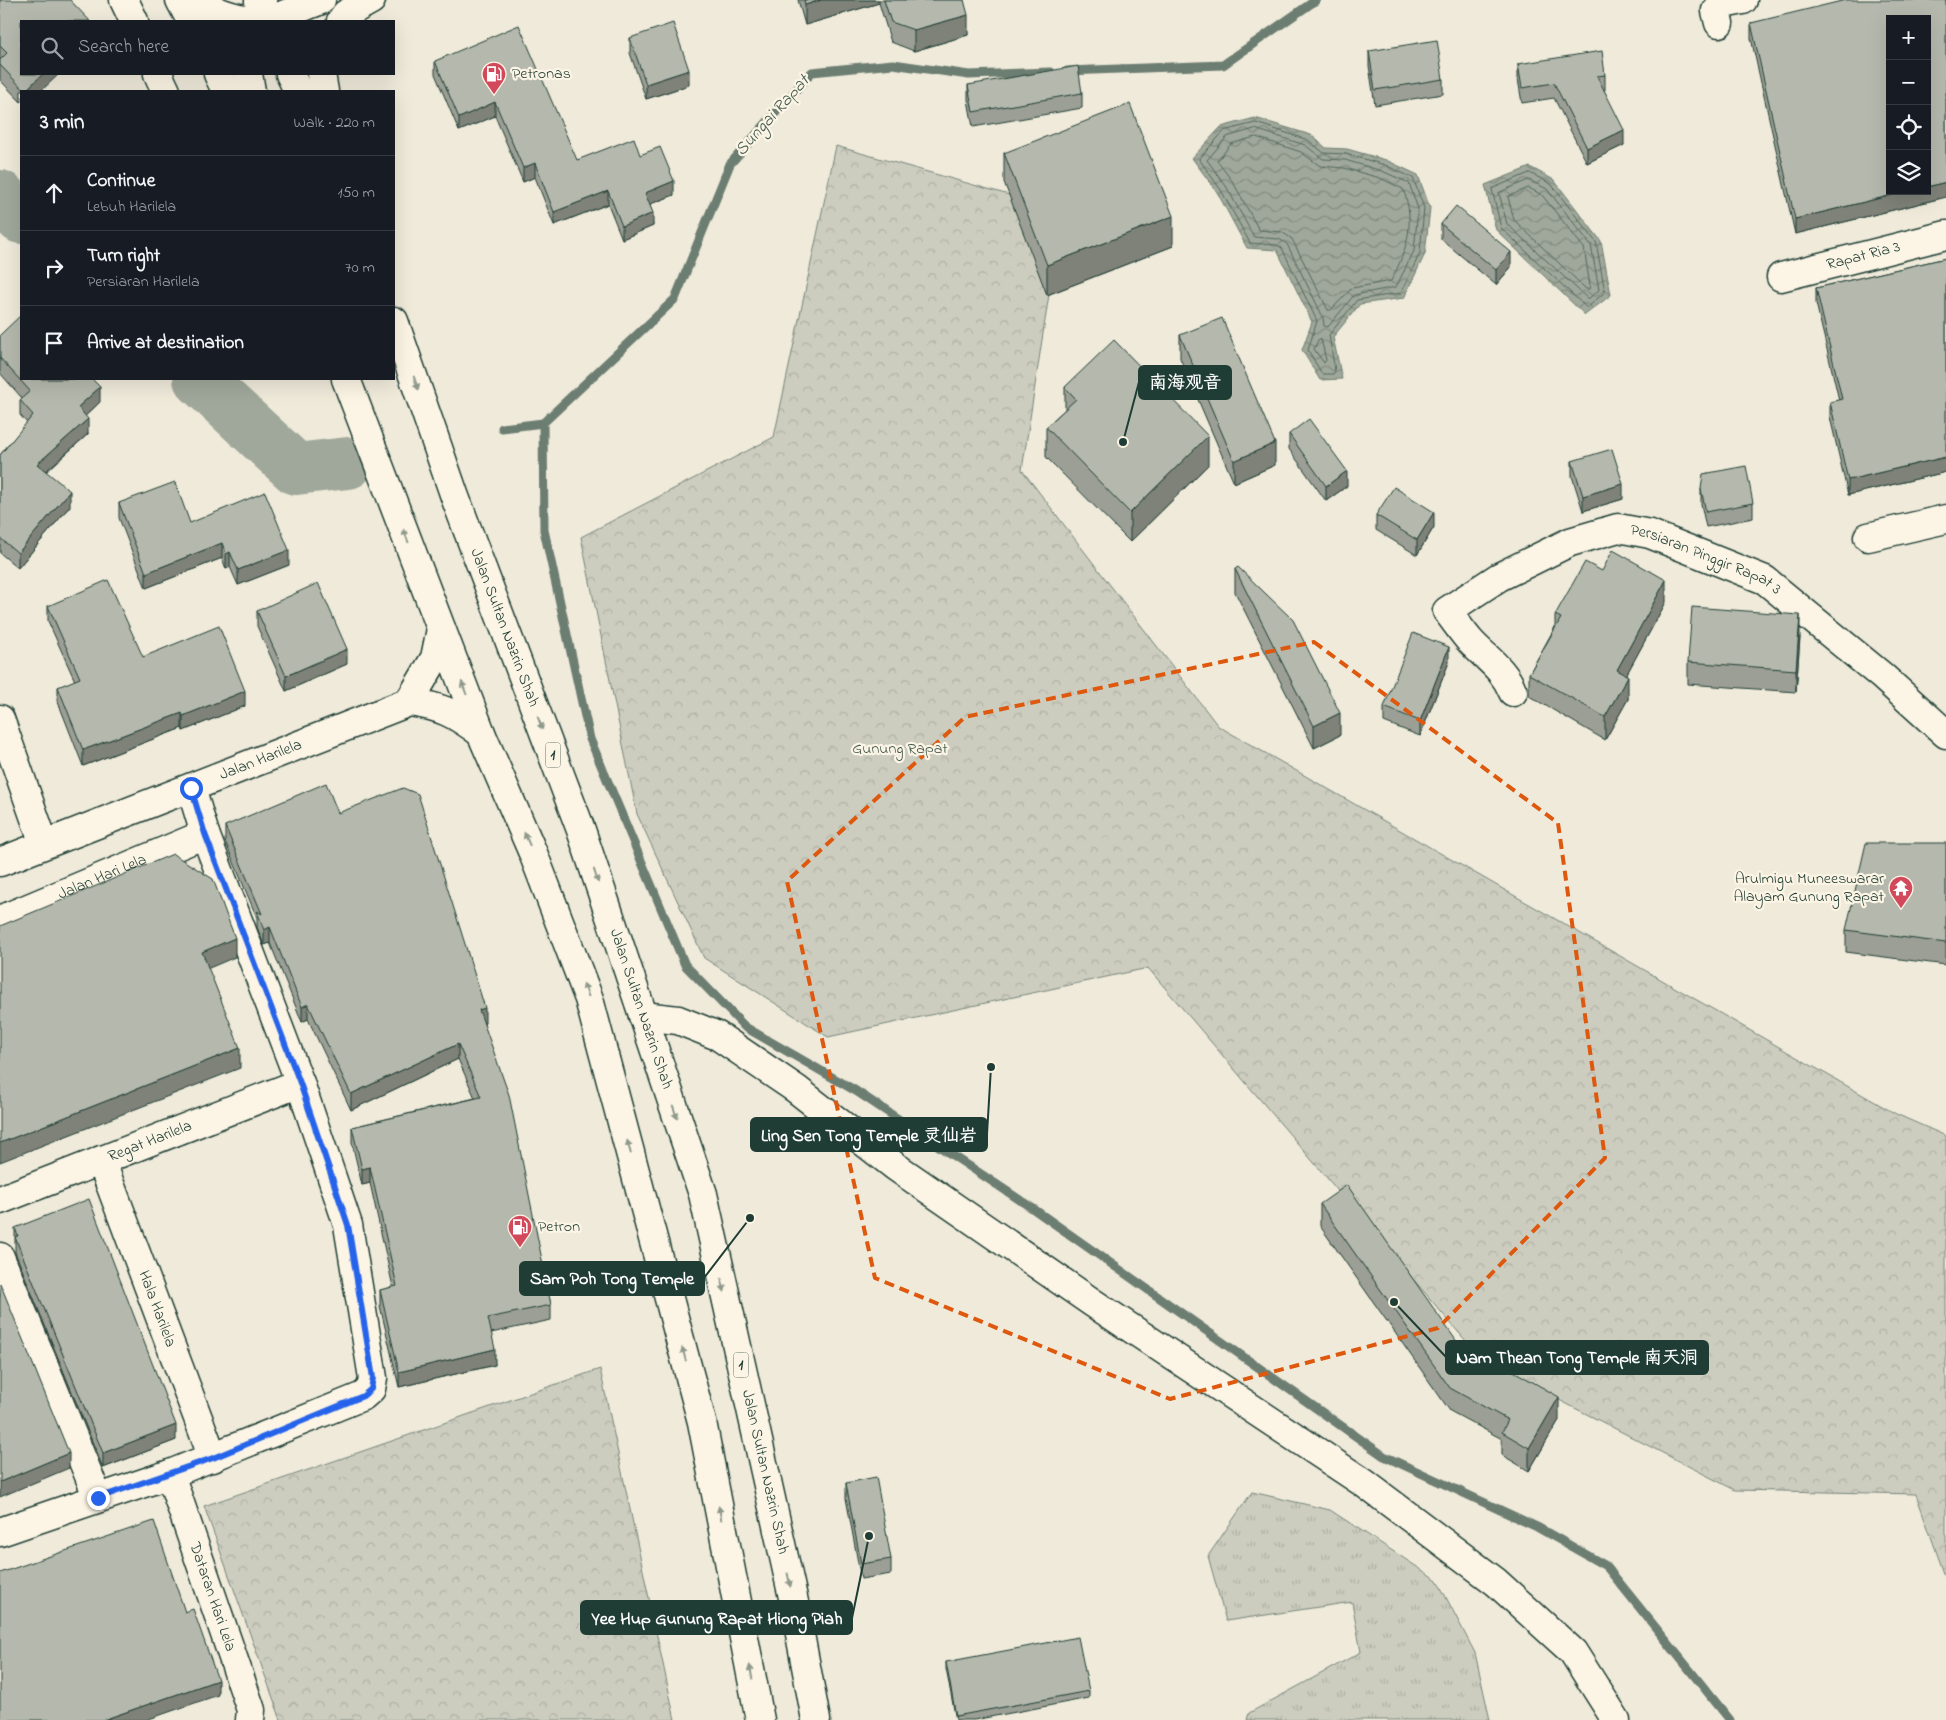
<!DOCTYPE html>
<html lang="en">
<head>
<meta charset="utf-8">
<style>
  :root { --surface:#171b24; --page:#20242c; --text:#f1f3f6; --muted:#9ea1a6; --line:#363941 }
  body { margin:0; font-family:"Indie Flower","LXGW WenKai TC",sans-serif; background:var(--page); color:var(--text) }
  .controls { position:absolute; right:15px; top:15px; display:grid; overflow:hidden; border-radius:0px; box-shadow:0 5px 20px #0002 }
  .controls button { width:45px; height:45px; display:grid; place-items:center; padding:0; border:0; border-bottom:1px solid var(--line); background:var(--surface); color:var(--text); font:25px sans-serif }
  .stop { position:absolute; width:15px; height:15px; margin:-11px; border:4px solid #2563eb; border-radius:50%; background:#fff }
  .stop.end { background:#2563eb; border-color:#fff; box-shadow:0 1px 5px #0008 }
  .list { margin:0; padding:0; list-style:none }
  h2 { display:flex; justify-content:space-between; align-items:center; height:65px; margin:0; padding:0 20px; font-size:21px }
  h2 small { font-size:16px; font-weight:400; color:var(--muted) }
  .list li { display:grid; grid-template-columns:32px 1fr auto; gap:15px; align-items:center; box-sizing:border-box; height:75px; padding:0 20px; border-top:1px solid var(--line) }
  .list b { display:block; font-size:19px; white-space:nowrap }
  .list p { margin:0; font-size:16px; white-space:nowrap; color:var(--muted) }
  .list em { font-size:16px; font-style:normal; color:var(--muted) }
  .icon { flex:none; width:28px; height:28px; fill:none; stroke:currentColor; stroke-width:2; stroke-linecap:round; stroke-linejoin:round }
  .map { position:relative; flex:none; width:1946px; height:1720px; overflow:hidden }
  .search { position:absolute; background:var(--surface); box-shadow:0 5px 20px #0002; left:20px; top:20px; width:375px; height:55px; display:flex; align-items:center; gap:12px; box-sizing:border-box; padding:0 18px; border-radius:0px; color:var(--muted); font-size:19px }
  .panel { position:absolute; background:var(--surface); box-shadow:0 5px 20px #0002; left:20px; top:90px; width:375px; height:290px; border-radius:0px }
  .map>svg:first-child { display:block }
</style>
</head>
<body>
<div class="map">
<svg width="1946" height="1720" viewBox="0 0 1946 1720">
  <defs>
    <pattern id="grass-tufts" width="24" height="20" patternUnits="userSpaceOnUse" patternTransform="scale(1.25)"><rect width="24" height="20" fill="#cccdbf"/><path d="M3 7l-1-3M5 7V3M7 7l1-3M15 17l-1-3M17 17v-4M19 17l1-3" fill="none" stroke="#afb1a5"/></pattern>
    <pattern id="forest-crowns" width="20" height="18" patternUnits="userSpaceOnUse" patternTransform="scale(1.25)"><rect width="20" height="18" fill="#cccdbf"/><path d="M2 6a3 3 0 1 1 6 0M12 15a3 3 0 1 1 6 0" fill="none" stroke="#afb1a5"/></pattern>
    <pattern id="water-waves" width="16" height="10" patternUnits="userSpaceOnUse" patternTransform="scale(1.25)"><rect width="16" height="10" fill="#9fa89a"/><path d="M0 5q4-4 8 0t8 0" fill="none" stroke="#818a7e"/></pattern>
  </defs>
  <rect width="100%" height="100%" fill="#efeada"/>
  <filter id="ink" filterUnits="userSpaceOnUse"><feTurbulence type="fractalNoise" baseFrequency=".02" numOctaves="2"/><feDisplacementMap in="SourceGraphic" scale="10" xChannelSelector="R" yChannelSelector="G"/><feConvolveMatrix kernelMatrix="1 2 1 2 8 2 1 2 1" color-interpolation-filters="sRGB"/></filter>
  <g filter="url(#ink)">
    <path fill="url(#grass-tufts)" stroke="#76857a" d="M1252,1492L1330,1510L1437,1580L1475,1653L1490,1720H1247L1249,1713L1361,1652L1352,1602L1226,1621L1208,1556Z"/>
    <path fill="url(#forest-crowns)" stroke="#76857a" d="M836,146L1062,210L1022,470L1218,726L1896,1114L1946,1136V1579L1916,1494L1735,1490L1483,1361L1148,968L828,1037L704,958L637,814L581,537L774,437Z
      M600,1369L675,1720H281L204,1506Z"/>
    <path fill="url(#water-waves)" stroke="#6c7d71" d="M1255,118L1311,135L1326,148L1347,149L1386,160L1418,175L1430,208L1425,254L1404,298L1360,304L1333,337L1342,379L1320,380L1302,350L1312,322L1277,250L1247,248L1217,192L1192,158L1221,127Z
      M1530,167L1554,180L1601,241L1611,295L1585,315L1496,230L1485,185Z"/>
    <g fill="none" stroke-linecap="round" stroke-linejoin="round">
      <path stroke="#52685d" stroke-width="1" d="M1256,123L1308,140L1324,153L1346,154L1385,165L1413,178L1424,208L1420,253L1401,293L1357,300L1329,335L1335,371L1333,374H1322L1308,350L1317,321L1282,248L1277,245L1250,243L1221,190L1199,159L1224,131Z
        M1255,129L1305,145L1323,159L1345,160L1382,171L1409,183L1418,209L1414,251L1396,287L1354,295L1328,327L1324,326L1323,317L1287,244L1279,239L1254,237L1226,186L1207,160L1227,137Z
        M1256,137L1301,152L1320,166L1344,168L1380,178L1403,189C1416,222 1407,250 1391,281L1352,288L1331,310H1328L1292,239L1282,232L1259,230L1233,182L1217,161L1231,144Z
        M1530,173L1551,184L1596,242L1605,292L1587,308L1501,228L1492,189Z
        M1529,180L1547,189L1591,245L1599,290L1588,299L1507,224L1499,193Z
        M1529,188L1542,195L1584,248L1590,286L1589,289H1586L1514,220L1508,197Z
        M1321,339L1326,360L1324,363L1314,349L1318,340Z"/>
      <path stroke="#6c7d71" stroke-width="9" d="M1067,71L1223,65L1316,0
        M543,423L544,530L590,739L685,965L745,1027L856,1091L1035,1210L1384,1456L1537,1527L1606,1566L1730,1720
        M502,428L543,423L675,299L730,164L812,72L893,64L969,75L1051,72"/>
      <path stroke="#9fa89a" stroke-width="52" d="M0,196L21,218
        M199,379L296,469L348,463"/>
      <defs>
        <g id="street">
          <path d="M124,0L134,21"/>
          <path d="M1719,23L1716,11L1723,4L1743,0"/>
          <path d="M158,74L166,91"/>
          <path id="s1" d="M1781,277L1946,235"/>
          <path d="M1868,537L1946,519"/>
          <path id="s2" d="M1513,692C1504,669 1487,659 1471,642C1462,632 1455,621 1447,611L1499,577L1570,542L1618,528L1650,534L1765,580L1882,676L1946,734"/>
          <path d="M409,702L435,658L441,629"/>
          <path d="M0,719L44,844"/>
          <path id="s3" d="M0,862L409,702C443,707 454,713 481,733"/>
          <path id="s4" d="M0,920L205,834"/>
          <path d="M643,1016L678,1020L718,1036L796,1089L896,1167L1093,1303L1364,1483L1496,1582L1573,1652L1616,1720"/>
          <path id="s5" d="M101,1160L213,1458"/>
          <path id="s6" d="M0,1200L300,1083"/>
          <path d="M0,1257L98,1498"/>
          <path id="s7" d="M170,1474L251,1710L250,1720"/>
          <path d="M0,1532L170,1474L363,1396L371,1389L373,1378L348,1225L300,1083L205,834L191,788"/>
        </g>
        <path id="secondary" d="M259,2L263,0
          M268,21L321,0"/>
        <g id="highway">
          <path d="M180,0L191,21"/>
          <path d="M202,0C215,15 244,20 263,21"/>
          <path d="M341,21L346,14L371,0"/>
          <path d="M218,74L226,91"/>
          <path d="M248,74L251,91"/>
          <path d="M290,74L298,91"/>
          <path d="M321,74L324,91"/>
          <path id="s8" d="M394,321L455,497L581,830L703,1194L794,1602L816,1720"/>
          <path d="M346,379L481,733L533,853L589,999L702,1422L760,1720"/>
        </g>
      </defs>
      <use href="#street" stroke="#1f3d34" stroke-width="31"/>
      <use href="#secondary" stroke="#1f3d34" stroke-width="31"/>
      <use href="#highway" stroke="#1f3d34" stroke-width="31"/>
      <use href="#street" stroke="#fcf5e5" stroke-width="28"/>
      <use href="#secondary" stroke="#fcf5e5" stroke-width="28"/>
      <use href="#highway" stroke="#fcf5e5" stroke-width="28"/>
    </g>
    <path fill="#9c9f95" stroke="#1f3d34" d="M0,0L41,91H21V102L0,80Z
      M798,0H964L968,35L914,51L891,42L879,3L805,25Z
      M1946,0V197L1795,234L1751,38V23Z
      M630,38L689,85L646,99L630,53Z
      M1369,51L1443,79V94L1375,105L1369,66Z
      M435,61L577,160L640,155L674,195L650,204L653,226L622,239L608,204L554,225L535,177L523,182L495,116L459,131L435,74Z
      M1518,64L1605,75V90H1604L1624,145L1587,163L1554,98L1522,103L1518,79Z
      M968,85L1082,93V108L973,127L968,100Z
      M1004,153L1173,246L1047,295L1004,182Z
      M1441,224L1511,267L1496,285L1441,239Z
      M1946,258V472L1848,495L1830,417V402L1839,400L1816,303V288Z
      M0,335L100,402L85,416L88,434L46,472L70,506L18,568L0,553V455L27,423L20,415V400L22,398L0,373Z
      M1180,335L1275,465L1234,483L1180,358Z
      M1065,387L1208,465L1130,542L1046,457V427L1065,409Z
      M1289,434L1347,486L1326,501L1289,449Z
      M1572,461L1623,499L1583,511L1572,476Z
      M1701,489L1753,503V518L1706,527L1701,504Z
      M119,503L190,523L289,565L238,585L230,567L226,569L222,558L146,588L119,518Z
      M1376,515L1434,527L1417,555L1376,530Z
      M1235,569L1340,735L1314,748L1235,592Z
      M1602,571L1666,602L1626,675L1628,699L1605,740L1529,696V674L1555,627V615Z
      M48,606L143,657L245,706L183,731L182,728L83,766L58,702V687L75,681L48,621Z
      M257,611L347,664L286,691L257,626Z
      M1800,637L1796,692L1688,684V662Z
      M1449,662L1420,736L1384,722V707Z
      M338,813L485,1023L484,1024L551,1305V1320L491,1333L495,1365L399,1387L380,1306V1290L393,1287L370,1183L362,1185L352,1143V1127L475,1098L458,1059L351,1110L308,1019L302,1022L270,943L264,945L257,927V918L225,841V826Z
      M1946,843V965L1846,952V930Z
      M1320,1204L1474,1366L1559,1420L1529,1471L1502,1455V1439L1450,1411L1320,1226Z
      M15,1228L176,1440L103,1468L15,1252Z
      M846,1483L891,1559V1574L861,1579L846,1498Z
      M946,1662L1089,1691V1698L974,1720H956L946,1669Z"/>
    <path fill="#7f8279" stroke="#1f3d34" d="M821,0H879V3L805,25V5Z
      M968,15V35L914,51V30Z
      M689,70V85L646,99V84Z
      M43,74H59L41,91H25Z
      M495,102V116L459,131V118Z
      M1624,130V145L1587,163V148Z
      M535,163V177L523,182V168Z
      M674,181V195L645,206V193Z
      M1946,182V197L1795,234V219L1909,191H1927V187Z
      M608,191V204L554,225V212Z
      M653,213V226L622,239V226Z
      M1173,216V246L1047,295V265Z
      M1511,252V267L1496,285V270Z
      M100,387V402L78,423V407Z
      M88,419V434L37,479V464Z
      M1208,436V465L1130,542V513Z
      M1275,443V465L1234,483V461Z
      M1946,457V472L1848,495V480Z
      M1347,471V486L1326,501V486Z
      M1623,484V499L1583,511V496Z
      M70,491V506L18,568V553Z
      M1434,512V527L1417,555V540Z
      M222,543V558L146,588V573Z
      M289,550V565L238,585V570Z
      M230,552V567L226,569V554Z
      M1666,580V602L1617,692V670Z
      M1800,615V637L1796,692V670Z
      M1449,647V662L1420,736V721Z
      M347,649V664L286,691V676Z
      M1628,676V699L1605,740V717Z
      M245,691V706L183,731V716Z
      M182,713V728L83,766V750Z
      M1340,713V735L1314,748V726Z
      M270,927V943L264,945V930Z
      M235,938V957L202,971V952Z
      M308,1004V1019L302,1022V1007Z
      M485,1008V1023L479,1026V1010Z
      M458,1044V1059L351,1110V1094Z
      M240,1048V1068L0,1162V1143Z
      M370,1167V1183L362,1185V1169Z
      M495,1349V1365L399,1387V1372Z
      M1559,1397V1420L1529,1471V1448Z
      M176,1425V1440L103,1468V1453Z
      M69,1453V1468L0,1497V1482Z
      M218,1680V1695L146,1720H103Z"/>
    <path fill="#b5b9ad" stroke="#1f3d34" d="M0,0H70L90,21H21V74H43L25,91L0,65V60L7,53L0,46Z
      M804,0H821L805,5Z
      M884,0H964L968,15L914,30L891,22Z
      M1846,0H1946V182L1927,187V19H1890V191H1909L1795,219L1751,23Z
      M673,23L689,70L646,84L630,38Z
      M519,25L577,160L634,138L640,155L660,147L674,181L645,193L653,213L622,226L608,191L554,212L535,163L523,168L495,102L459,118L435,61Z
      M1437,40L1443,79L1375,90L1369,51Z
      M1602,51L1605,75L1597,76L1624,130L1587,148L1554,83L1522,88L1518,64Z
      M1078,66L1082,93L973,112L968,85Z
      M1130,104L1173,216L1047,265L1004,153Z
      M1456,206L1511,252L1496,270L1441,224Z
      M1946,258V457L1848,480L1830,402L1842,399L1816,288Z
      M21,315V379H92L100,387L78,407L88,419L37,464L70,491L18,553L0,538V455L33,415L20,400L30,391L0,358V335Z
      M1222,318L1275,443L1234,461L1180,335Z
      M1114,340L1208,436L1130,513L1046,427L1076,399L1065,387Z
      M1309,419L1347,471L1326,486L1289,434Z
      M1612,449L1623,484L1583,496L1572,461Z
      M1746,466L1753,503L1706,512L1701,489L1703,474Z
      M175,482L190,523L265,492L289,550L238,570L230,552L226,554L222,543L146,573L119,503Z
      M1394,487L1434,512L1417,540L1376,515Z
      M1613,550L1666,580L1617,670L1628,676L1605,717L1529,674L1561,618L1555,615L1585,562L1602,571Z
      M1238,567L1293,620L1340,713L1314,726L1235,569Z
      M108,580L143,657L219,626L245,691L183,716L182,713L83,750L58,687L80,678L48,606Z
      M318,583L347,649L286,676L257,611Z
      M1692,607L1800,615L1796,670L1688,662Z
      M1413,633L1449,647L1420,721L1384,707Z
      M326,783L338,813L403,788L418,794L485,1008L479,1010L509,1095L551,1305L488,1318L495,1349L399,1372L380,1290L397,1286L370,1167L362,1169L352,1127L481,1097L458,1044L351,1094L308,1004L302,1007L270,927L264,930L257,911L262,914L225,826Z
      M1866,843H1946V943L1846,930Z
      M173,854L213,879L235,938L202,952L240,1048L0,1143V926Z
      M1347,1185L1474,1366L1482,1353L1559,1397L1529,1448L1502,1432L1508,1420L1450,1388L1320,1204Z
      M89,1199L176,1425L103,1453L15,1237L18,1236L15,1228Z
      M0,1283L69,1453L0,1482Z
      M876,1477L891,1559L861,1564L846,1483Z
      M154,1521L185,1612L193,1609L218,1680L103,1720H0V1573Z
      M1078,1637L1089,1691L956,1716L946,1662Z"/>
    <defs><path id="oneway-solid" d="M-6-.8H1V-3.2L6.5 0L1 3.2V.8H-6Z" transform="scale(1.25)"/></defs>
    <g fill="#8e998c">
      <use href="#oneway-solid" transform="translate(416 383) rotate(71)"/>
      <use href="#oneway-solid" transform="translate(406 536) rotate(-111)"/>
      <use href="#oneway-solid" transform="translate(464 688) rotate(-111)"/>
      <use href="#oneway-solid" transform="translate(540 723) rotate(69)"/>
      <use href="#oneway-solid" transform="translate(527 839) rotate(-113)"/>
      <use href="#oneway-solid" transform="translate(596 876) rotate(72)"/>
      <use href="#oneway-solid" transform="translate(586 990) rotate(-111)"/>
      <use href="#oneway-solid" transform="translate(675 1112) rotate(71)"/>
      <use href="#oneway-solid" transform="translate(629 1147) rotate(-105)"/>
      <use href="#oneway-solid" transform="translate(723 1285) rotate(77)"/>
      <use href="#oneway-solid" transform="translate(684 1354) rotate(-105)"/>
      <use href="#oneway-solid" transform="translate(720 1513) rotate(-101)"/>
      <use href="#oneway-solid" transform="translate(789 1580) rotate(78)"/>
      <use href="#oneway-solid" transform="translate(751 1672) rotate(-101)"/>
    </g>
  </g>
  <g fill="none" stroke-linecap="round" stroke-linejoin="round" filter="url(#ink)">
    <path stroke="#2563eb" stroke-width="6" d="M98,1498L213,1458L363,1396L371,1389L373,1378L348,1225L300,1083L205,834L191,788"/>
  </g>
  <path fill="none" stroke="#de580e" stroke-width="4" stroke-dasharray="10 6" stroke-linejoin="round" d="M1314,642L1558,823L1605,1158L1438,1328L1170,1399L875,1278L787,881L965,717Z"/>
  <defs>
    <symbol id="fuel-pin" viewBox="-11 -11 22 30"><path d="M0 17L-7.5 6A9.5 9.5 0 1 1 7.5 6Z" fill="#d1495b" stroke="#fcf5e5"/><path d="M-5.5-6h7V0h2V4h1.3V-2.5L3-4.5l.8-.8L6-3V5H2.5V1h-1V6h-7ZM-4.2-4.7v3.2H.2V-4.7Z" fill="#fff"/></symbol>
    <symbol id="temple-pin" viewBox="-11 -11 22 30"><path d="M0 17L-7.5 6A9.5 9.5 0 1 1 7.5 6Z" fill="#d1495b" stroke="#fcf5e5"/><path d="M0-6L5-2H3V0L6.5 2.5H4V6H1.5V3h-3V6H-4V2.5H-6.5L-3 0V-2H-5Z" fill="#fff"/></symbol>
  </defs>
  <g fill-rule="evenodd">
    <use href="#fuel-pin" x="480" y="60" width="28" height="38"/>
    <use href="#temple-pin" x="1887" y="874" width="28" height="38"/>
    <use href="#fuel-pin" x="506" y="1213" width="28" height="38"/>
  </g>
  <g text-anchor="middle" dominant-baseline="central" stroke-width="4.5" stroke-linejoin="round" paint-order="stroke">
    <g fill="#fcf5e5" stroke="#617469" stroke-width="1">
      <rect x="545.5" y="742.5" width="15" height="25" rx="4"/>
      <rect x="733.5" y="1352.5" width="15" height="25" rx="4"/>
    </g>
    <g font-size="15" font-weight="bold" fill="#1f3d34">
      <text x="553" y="755">1</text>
      <text x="741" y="1365">1</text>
    </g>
    <g font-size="16" fill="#1f3d34" stroke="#fcf5e5" text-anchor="start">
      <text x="512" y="74">Petronas</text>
      <text x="1884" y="879" text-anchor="end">Arulmigu Muneeswarar<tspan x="1884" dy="18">Alayam Gunung Rapat</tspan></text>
      <text x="538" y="1227">Petron</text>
    </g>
    <g font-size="16" fill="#1f3d34" stroke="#fcf5e5">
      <text stroke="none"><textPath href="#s1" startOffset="85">Rapat Ria 3</textPath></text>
      <text stroke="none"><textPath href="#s2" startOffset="390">Persiaran Pinggir Rapat 3</textPath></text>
      <text stroke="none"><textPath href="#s8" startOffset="326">Jalan Sultan Nazrin Shah</textPath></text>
      <text stroke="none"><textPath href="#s3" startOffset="280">Jalan Harilela</textPath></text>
      <text stroke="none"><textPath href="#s4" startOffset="111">Jalan Hari Lela</textPath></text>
      <text stroke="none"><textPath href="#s8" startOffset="731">Jalan Sultan Nazrin Shah</textPath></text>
      <text stroke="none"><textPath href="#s6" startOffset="161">Regat Harilela</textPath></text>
      <text stroke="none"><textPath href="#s5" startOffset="159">Hala Harilela</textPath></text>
      <text stroke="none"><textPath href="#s8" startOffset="1211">Jalan Sultan Nazrin Shah</textPath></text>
      <text stroke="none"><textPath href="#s7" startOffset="130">Dataran Hari Lela</textPath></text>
    </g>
    <g font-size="16" fill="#425a50" stroke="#fcf5e5">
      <text x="900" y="749">Gunung Rapat</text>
    </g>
    <g font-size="18" font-style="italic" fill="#455d53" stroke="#fcf5e5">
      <text transform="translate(773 116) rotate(-48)">Sungai Rapat</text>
    </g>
  </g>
  <path fill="none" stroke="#1f3d34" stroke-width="2" d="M1123 442L1139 382M991 1067L987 1134M750 1218L704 1278M1394 1302L1446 1357M869 1536L852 1618"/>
  <g fill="#1f3d34" stroke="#fcf5e5" stroke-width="2">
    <circle cx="1123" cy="442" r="5"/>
    <circle cx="991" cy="1067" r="5"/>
    <circle cx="750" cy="1218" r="5"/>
    <circle cx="1394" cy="1302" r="5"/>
    <circle cx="869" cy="1536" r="5"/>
  </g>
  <g fill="#1f3d34" stroke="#1f3d34" stroke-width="2">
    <rect x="1139" y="366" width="92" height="33" rx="5"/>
    <rect x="751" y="1118" width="236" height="33" rx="5"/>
    <rect x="520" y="1262" width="184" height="33" rx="5"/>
    <rect x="1446" y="1341" width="262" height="33" rx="5"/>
    <rect x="581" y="1601" width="271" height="33" rx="5"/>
  </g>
  <g font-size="18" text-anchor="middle" font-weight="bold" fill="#fff">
    <text x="1185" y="388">南海观音</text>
    <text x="869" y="1141">Ling Sen Tong Temple 灵仙岩</text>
    <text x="612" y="1284">Sam Poh Tong Temple</text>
    <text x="1577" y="1363">Nam Thean Tong Temple 南天洞</text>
    <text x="717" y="1624">Yee Hup Gunung Rapat Hiong Piah</text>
  </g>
</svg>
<div class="controls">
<button>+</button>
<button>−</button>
<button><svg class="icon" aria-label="locate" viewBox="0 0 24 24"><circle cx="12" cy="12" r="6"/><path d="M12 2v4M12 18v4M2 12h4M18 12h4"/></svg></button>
<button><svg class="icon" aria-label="layers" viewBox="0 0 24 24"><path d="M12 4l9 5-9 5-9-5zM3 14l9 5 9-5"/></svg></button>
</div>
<div class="stop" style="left:191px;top:788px"></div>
<div class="stop end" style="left:98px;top:1498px"></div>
<div class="search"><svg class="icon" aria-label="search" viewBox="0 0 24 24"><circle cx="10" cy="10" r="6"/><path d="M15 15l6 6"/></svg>Search here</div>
<section class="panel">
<h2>3 min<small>Walk · 220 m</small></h2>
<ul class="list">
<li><svg class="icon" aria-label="ahead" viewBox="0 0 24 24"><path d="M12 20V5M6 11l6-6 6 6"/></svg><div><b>Continue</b><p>Lebuh Harilela</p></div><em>150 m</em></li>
<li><svg class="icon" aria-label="right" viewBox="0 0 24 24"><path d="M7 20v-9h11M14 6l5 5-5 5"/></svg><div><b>Turn right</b><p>Persiaran Harilela</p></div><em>70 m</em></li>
<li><svg class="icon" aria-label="arrive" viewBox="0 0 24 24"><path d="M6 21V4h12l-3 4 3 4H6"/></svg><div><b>Arrive at destination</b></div></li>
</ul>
</section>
</div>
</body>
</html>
